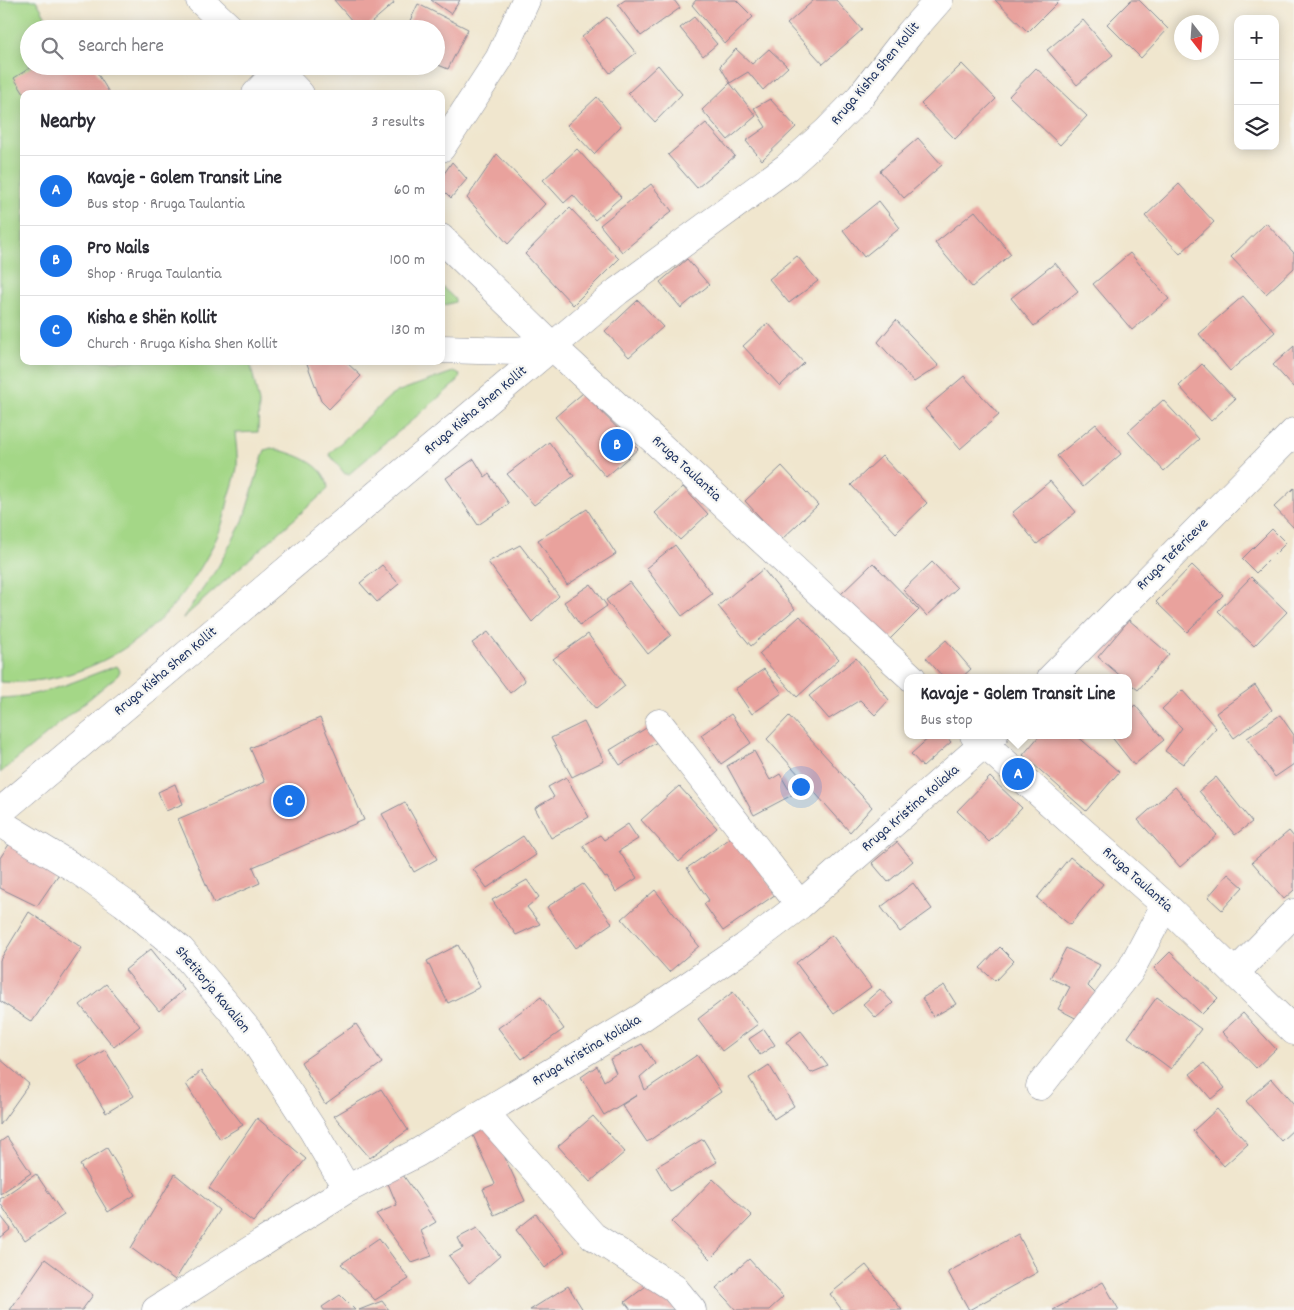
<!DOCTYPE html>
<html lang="en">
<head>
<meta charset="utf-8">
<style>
  :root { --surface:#fff; --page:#f2f2f3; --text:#2b2b33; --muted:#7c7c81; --line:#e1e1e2; --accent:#1a73e8 }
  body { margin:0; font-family:Dekko,sans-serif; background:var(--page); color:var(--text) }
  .controls { position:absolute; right:15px; top:15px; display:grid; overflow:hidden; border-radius:10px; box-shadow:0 2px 12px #0003 }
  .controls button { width:45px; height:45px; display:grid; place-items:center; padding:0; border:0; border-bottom:1px solid var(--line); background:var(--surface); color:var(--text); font:25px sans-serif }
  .compass { position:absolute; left:1174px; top:15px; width:45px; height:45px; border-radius:50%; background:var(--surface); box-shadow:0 2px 12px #0003; rotate:163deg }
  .you { position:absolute; left:800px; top:786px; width:18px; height:18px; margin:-12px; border:4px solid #fff; border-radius:50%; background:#1a73e8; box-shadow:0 0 0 8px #1a73e833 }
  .badge { display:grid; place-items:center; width:32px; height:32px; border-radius:50%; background:var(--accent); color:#fff; font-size:16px; font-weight:700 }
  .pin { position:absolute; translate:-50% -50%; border:2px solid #fff; box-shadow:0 1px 5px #0006 }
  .popup { position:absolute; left:904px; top:674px; width:228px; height:65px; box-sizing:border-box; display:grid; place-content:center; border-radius:10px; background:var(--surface); filter:drop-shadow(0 1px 4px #0005); font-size:16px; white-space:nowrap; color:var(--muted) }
  .popup b { font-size:19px; color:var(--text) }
  .popup::after { content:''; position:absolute; left:50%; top:100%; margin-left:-10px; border:10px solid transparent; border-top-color:var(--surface) }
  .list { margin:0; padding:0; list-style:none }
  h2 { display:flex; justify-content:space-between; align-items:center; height:65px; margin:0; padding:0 20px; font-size:21px }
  h2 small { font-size:16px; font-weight:400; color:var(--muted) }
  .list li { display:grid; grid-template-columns:32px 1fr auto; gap:15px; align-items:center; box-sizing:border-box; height:70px; padding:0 20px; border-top:1px solid var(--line) }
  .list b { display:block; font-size:19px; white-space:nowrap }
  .list p { margin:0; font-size:16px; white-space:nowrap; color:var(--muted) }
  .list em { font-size:16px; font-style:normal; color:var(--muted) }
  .icon { flex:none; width:28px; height:28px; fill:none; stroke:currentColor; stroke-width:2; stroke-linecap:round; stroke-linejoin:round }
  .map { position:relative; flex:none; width:1294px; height:1310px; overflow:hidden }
  .search { position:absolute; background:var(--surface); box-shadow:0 2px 12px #0003; left:20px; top:20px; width:425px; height:55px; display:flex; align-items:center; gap:12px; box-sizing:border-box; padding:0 18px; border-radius:28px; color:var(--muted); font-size:19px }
  .panel { position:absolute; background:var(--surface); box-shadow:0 2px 12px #0003; left:20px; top:90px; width:425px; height:275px; border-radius:10px }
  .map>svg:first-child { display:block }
</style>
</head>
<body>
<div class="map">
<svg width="1294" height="1310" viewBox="0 0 1294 1310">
  <rect width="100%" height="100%" fill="#f6f6f2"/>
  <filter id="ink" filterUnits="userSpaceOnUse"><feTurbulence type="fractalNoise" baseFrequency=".02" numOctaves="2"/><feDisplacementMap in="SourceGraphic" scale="10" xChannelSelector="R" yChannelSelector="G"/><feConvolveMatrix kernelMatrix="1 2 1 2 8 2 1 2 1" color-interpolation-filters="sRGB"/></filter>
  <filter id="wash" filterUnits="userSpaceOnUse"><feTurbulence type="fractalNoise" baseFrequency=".0096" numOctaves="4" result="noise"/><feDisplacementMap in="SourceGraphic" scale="20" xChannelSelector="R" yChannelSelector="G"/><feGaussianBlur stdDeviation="1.12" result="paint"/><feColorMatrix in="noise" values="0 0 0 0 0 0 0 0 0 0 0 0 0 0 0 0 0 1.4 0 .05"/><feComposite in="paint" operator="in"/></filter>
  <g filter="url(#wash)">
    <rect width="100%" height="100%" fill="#f0e6ce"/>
    <path fill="#a4d787" stroke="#608372" d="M0,0H36L53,29H29V66H76L93,94H24V361H250L259,403L258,432L235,433C236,444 238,457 237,468C235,478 232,488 229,497C226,510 223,525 217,537C177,624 99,687 0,682Z
      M441,286L455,299V302L441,306Z
      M453,372H457L460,375L458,381L349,474H345L329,454L389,397L399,391Z
      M271,448C292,453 327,463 328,489L182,619L218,567L243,521L263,455L265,450Z
      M116,666L118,667L120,671L118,675L0,773V698C44,697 76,680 116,666Z"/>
    <g id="blocks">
      <path fill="#e9a29d" d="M334,0H392L394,3L364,29H359Z
        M431,0H460L451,14Z
        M625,0H674L680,8L641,36L618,5Z
        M696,0H736L753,17L725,44L692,5Z
        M814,0H836L862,30L823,64L787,24Z
        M995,0H1060L1028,32Z
        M1131,0H1139L1168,29L1141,58L1107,24Z
        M418,4L468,29L448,69L436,64V29H406Z
        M607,17L636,53L610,73L582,37Z
        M694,17L717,44L703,56L680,28Z
        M1083,20L1113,55L1077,85L1047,50Z
        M736,49L752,64L769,49L788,67L763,90L748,72L730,83L720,66Z
        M962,64L996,99L955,139L921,104Z
        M658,65L682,94L655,122L628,93Z
        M33,66H93L110,94H24L14,78Z
        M1036,68L1087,116L1060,145L1009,96Z
        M730,83L756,116L728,140L702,110Z
        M597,97L621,126L594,154L567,125Z
        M770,99L796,127L762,160L746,141L766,127L754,108Z
        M706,123L735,156L697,188L668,155Z
        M918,138L942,165L904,198L880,171Z
        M577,149L621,197L595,220L573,195L564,203L543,180Z
        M497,154L545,204L508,244L467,198Z
        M452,162L467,179L451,198L441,188V178Z
        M651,184L672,211L622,252L600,225Z
        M1179,184L1214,222L1180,254L1145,216Z
        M879,201L900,228L864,257L843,230Z
        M570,208L619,259L573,305L525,254Z
        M975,211L1011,254L972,287L935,243Z
        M1266,223L1294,253V268L1266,294L1231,257Z
        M1130,253L1169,299L1132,330L1093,284Z
        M797,256L818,281L789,303L769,279Z
        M687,259L709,285L681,308L660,282Z
        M1055,263L1078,291L1034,326L1011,298Z
        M1243,296L1275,332L1230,371L1199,334Z
        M638,300L663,327L629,357L605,331Z
        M896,320L939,366L914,382L878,342Z
        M768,323L804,363L780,386L743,346Z
        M1294,346V388L1273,365Z
        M306,361H345L361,376L329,409L321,401Z
        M1202,364L1235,399L1211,421L1179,386Z
        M964,376L999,415L960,449L925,409Z
        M583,393L638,449L606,477L555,417Z
        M1163,400L1199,439L1164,471L1128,432Z
        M1096,424L1121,454L1083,487L1057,456Z
        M549,442L574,476L534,505L507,474Z
        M882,456L927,503L896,533L851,485Z
        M474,459L485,477L489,474L509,504L478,525L446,478Z
        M782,466L818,505L781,540L745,501Z
        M1050,481L1076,512L1037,544L1012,513Z
        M683,487L708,514L680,540L655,513Z
        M1294,488V528L1274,507Z
        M587,509L616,554L567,585L538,540Z
        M1272,529L1286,543L1256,573L1242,559Z
        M520,545L559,596L532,622L488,562Z
        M675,545L712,594L682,616L646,568Z
        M932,562L957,588L927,616L903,590Z
        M873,563L919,610L885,644L838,597Z
        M382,565L399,584L377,602L360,583Z
        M1192,565L1223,595L1187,632L1156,602Z
        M763,569L795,609L751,646L718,606Z
        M1251,577L1287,612L1254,646L1218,611Z
        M630,582L671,635L648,654L606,600Z
        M591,584L607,606L580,625L564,602Z
        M800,616L839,659L797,697L759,654Z
        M1129,620L1169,654L1138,690L1128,682V678H1123L1098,657Z
        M488,632L525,681L510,693L472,643Z
        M588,634L625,686L596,709L553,659Z
        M946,640L971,669L961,678H944L926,658Z
        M856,658L889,700L875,715L860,700L829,719L809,696Z
        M764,669L782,693L752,714L735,689Z
        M1255,685L1272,710L1234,738L1216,713Z
        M1182,690L1216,728L1183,764L1165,751L1182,728L1162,709Z
        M1135,705L1164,740L1134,765L1110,735H1128V711Z
        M731,714L751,743L721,764L701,735Z
        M1280,715L1294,735V764L1275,777L1247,738Z
        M789,716L872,807L850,832L767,739Z
        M320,718L364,820L253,867L260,883L214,903L178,819L265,782L250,748Z
        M584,722L604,761L572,777L551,738Z
        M648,727L657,742L620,765L610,750Z
        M932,735H945L951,742L923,767L911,754Z
        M1040,735H1076L1119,772L1086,811L1023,755Z
        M754,751L770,780L780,774L792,795L754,815L727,766Z
        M566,777L589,817L551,838L535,808L554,797L548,787Z
        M990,777L1022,808L989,842L957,811Z
        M1216,777L1252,822L1235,835L1199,791Z
        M175,784L183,804L166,811L158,792Z
        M679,786L717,828L679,862L641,820Z
        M1175,787L1217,835L1180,867L1138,820Z
        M405,802L437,859L414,872L382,814Z
        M628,824L638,839L619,851L637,878L616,892L607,877L605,878L583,846L600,835L604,840Z
        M1289,831L1294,837V890L1284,899L1252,862Z
        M735,835L776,894L723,931L704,904L709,900L687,868Z
        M523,836L536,855L487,888L473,869Z
        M14,837L63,868L37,906L0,888V858Z
        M897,842L913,861L888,882L872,863Z
        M1070,857L1103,884L1070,925L1037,898Z
        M1228,874L1243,887L1222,910L1208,897Z
        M527,880L539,897L527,907L540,924L516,935L492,900Z
        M913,883L932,909L900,932L881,907Z
        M583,884L612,923L576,948L547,907Z
        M655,890L699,946L669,972L622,919Z
        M29,912L82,948L32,1022L0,1001V960Z
        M832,935L871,987L834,1014L796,963Z
        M458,945L480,987L448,1003L427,961Z
        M1000,947L1014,961L995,981L980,968Z
        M1066,948L1100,965L1088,986L1100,998L1083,1022L1058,1009L1070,987L1050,978Z
        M151,949L184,990L159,1011L125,970Z
        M1170,952L1218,998L1202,1014L1154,968Z
        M106,984L140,1026L114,1047L80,1005Z
        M944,985L956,1004L933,1017L922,998Z
        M880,989L893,1003L876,1018L863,1004Z
        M733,992L758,1024L722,1051L698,1019Z
        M541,997L564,1029L522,1059L498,1028Z
        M1157,997L1201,1029L1171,1069L1128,1037Z
        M1243,1013L1276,1049L1256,1068L1222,1032Z
        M356,1024L382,1063L325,1104L301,1062Z
        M764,1029L775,1045L760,1055L749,1039Z
        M801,1031L828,1066L811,1073L786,1042Z
        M642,1044L655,1064L640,1077L645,1090L697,1055L721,1092L647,1142L622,1105L637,1095L604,1115L581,1077L597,1066L604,1081L616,1073L610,1059Z
        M105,1050L134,1096L106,1113L78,1066Z
        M0,1059L29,1084L0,1125Z
        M1204,1063L1225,1088L1211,1099L1190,1074Z
        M769,1065L794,1106L774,1119L749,1078Z
        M201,1071L243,1125L220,1139L186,1084Z
        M1271,1079L1294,1105V1129L1281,1141L1246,1101Z
        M381,1089L408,1130L370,1158L334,1116Z
        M1217,1109L1248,1144L1224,1166L1193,1131Z
        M593,1116L625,1152L590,1182L558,1146Z
        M257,1118L306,1159L253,1222L209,1188Z
        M490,1125L525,1201L494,1215L483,1189L495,1184L472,1133Z
        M7,1137L31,1173L0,1194V1142Z
        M703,1139L717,1162L670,1191L656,1167Z
        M107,1148L135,1195L108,1212L80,1165Z
        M36,1174L64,1215L25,1241L0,1203V1199Z
        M175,1174L219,1210L175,1280L131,1248Z
        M403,1175L436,1222L421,1231L432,1256L412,1263L376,1214L397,1205L387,1181Z
        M713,1179L752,1216L710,1259L672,1222Z
        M536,1214L565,1252L545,1268L516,1230Z
        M0,1215L11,1229L0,1238Z
        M477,1228L500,1256L469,1283L449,1256L463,1248L458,1238Z
        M1018,1234L1038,1272L969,1310L948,1272Z
        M379,1238L409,1279L375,1300L341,1264Z
        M45,1259L93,1295L82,1310H10Z
        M749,1259L783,1297L769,1310H736L716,1288Z
        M866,1265L902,1310H842L830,1294Z
        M654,1280L677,1310H631L625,1302Z
        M1103,1282L1119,1310H1053Z
        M568,1286L583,1310H530Z
        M340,1295L355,1310H324L322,1307Z
        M382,1301L389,1310H359Z"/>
    </g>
  </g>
  <g filter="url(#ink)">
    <use href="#blocks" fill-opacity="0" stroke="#868a96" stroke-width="1"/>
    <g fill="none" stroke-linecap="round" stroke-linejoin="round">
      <defs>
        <path id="minor" d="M200,0L231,29
          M273,66L300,94
          M256,94L278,70
          M441,148L499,59L526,0
          M441,238L553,347L912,678
          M441,349L516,351L553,347
          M1051,678L1294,432
          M659,723L800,905
          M974,735L1165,905L1294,1031
          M0,812L618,291L787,167L826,132L860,97L910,33L939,0
          M0,823L76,869L124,903L181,950L247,1029L312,1129L347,1189
          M1235,973L1294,913
          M1040,1086L1130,971L1165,905
          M485,1113L593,1236L674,1288L692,1310
          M156,1310L347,1189L417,1153L641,1018L745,947L800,905L994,735"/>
      </defs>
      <use href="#minor" stroke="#868a96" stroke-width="29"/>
      <use href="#minor" stroke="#fff" stroke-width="28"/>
    </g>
  </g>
  <g text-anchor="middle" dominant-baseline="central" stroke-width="4.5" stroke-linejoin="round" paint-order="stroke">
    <g font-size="15" fill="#1b2f5e" stroke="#f6f6f2">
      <text transform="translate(876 74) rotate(-50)">Rruga Kisha Shen Kollit</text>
      <text transform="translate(476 411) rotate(-40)">Rruga Kisha Shen Kollit</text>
      <text transform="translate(686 469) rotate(43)">Rruga Taulantia</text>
      <text transform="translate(1173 555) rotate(-45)">Rruga Tefericeve</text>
      <text transform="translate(166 672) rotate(-40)">Rruga Kisha Shen Kollit</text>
      <text transform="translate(911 809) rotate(-41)">Rruga Kristina Koliaka</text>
      <text transform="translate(1137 880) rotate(42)">Rruga Taulantia</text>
      <text transform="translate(212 990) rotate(50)">Shetitorja Kavalion</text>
      <text transform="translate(587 1051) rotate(-31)">Rruga Kristina Koliaka</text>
    </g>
  </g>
</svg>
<div class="controls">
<button>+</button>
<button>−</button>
<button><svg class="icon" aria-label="layers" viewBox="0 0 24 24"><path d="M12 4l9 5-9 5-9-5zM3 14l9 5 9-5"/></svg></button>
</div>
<svg class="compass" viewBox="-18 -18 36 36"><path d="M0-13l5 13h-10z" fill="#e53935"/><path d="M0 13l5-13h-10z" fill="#7c7c81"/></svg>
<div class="you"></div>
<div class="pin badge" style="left:1018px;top:774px">A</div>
<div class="popup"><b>Kavaje - Golem Transit Line</b>Bus stop</div>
<div class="pin badge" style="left:617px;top:445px">B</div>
<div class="pin badge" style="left:289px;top:801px">C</div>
<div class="search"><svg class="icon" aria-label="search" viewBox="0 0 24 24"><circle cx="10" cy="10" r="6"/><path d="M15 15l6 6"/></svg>Search here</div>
<section class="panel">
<h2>Nearby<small>3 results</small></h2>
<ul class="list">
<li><span class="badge">A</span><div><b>Kavaje - Golem Transit Line</b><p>Bus stop · Rruga Taulantia</p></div><em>60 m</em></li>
<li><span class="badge">B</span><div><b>Pro Nails</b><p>Shop · Rruga Taulantia</p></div><em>100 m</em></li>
<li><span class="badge">C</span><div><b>Kisha e Shën Kollit</b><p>Church · Rruga Kisha Shen Kollit</p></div><em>130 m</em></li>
</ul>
</section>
</div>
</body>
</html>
